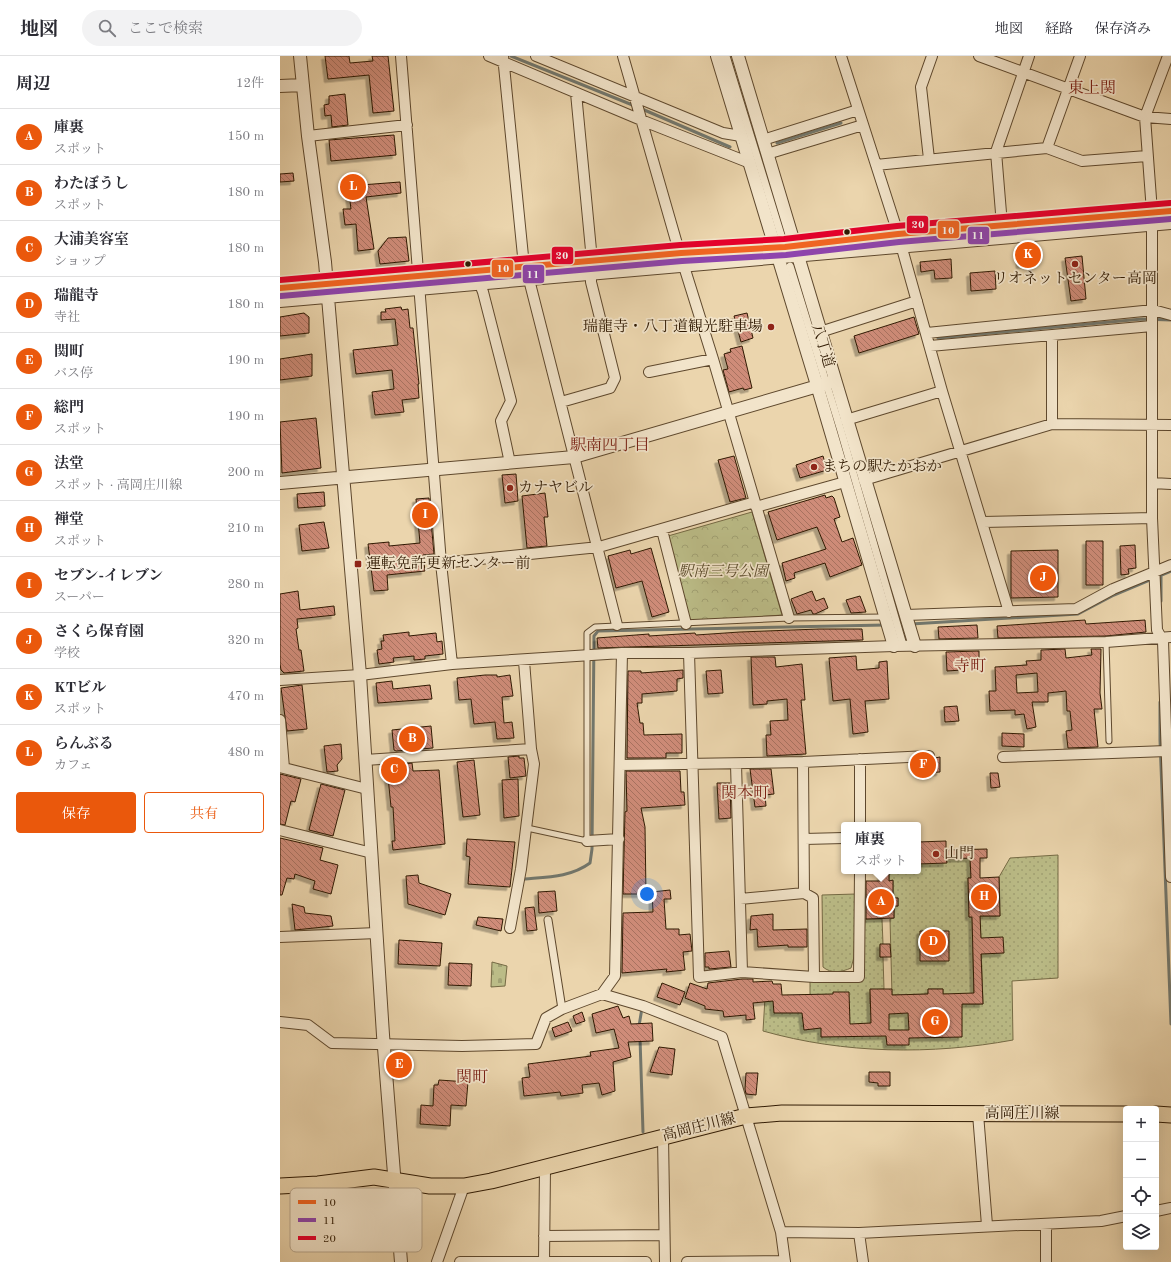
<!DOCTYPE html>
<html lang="ja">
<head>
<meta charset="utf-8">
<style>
  :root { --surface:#fff; --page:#f2f2f3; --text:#2b2b33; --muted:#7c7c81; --line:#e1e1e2; --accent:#ea580c }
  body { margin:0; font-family:"Old Standard TT","Noto Serif JP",serif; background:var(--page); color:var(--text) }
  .controls { position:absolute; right:12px; bottom:12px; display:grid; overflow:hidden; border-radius:4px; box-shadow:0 4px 16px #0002 }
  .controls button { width:36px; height:36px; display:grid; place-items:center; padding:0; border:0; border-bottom:1px solid var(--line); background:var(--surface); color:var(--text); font:20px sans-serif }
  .you { position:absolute; left:367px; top:838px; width:14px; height:14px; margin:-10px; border:3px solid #fff; border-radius:50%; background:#1a73e8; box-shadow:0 0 0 6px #1a73e833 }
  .badge { display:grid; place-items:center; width:26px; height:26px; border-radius:50%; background:var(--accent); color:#fff; font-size:13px; font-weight:700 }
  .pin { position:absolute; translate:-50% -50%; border:2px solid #fff; box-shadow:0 1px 4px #0006 }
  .popup { position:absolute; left:561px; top:766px; width:80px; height:52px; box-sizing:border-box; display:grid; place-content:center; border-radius:4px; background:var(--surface); filter:drop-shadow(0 1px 3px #0005); font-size:13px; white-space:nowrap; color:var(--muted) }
  .popup b { font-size:15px; color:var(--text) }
  .popup::after { content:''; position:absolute; left:50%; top:100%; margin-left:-8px; border:8px solid transparent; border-top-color:var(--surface) }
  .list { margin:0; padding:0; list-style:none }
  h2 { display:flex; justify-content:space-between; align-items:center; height:52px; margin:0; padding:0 16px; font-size:17px }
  h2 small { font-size:13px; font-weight:400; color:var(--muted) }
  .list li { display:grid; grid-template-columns:26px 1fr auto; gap:12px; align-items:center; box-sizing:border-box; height:56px; padding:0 16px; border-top:1px solid var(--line) }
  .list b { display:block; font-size:15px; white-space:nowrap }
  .list p { margin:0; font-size:13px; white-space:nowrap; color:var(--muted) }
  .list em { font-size:13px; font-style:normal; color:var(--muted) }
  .actions { display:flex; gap:8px; padding:12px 16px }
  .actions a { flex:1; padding:9px 0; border:1px solid var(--accent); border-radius:4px; text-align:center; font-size:14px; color:var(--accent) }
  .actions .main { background:var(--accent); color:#fff }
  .icon { flex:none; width:22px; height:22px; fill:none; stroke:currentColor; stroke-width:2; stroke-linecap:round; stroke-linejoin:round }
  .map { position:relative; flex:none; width:891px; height:1206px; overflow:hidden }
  header { display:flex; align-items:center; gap:24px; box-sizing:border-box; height:56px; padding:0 20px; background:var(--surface); border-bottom:1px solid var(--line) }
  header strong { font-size:19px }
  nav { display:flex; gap:22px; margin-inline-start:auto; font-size:14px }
  .search { width:280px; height:36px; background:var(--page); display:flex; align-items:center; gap:10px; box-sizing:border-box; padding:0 14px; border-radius:22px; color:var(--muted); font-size:15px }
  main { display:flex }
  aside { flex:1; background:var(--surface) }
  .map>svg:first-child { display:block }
</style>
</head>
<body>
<header>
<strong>地図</strong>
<div class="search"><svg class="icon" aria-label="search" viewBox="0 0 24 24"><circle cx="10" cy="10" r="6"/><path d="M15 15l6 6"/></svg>ここで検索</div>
<nav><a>地図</a><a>経路</a><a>保存済み</a></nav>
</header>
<main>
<aside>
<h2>周辺<small>12件</small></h2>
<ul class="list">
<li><span class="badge">A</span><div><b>庫裏</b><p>スポット</p></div><em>150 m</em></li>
<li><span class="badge">B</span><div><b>わたぼうし</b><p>スポット</p></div><em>180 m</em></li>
<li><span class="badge">C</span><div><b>大浦美容室</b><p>ショップ</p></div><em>180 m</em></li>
<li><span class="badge">D</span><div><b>瑞龍寺</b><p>寺社</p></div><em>180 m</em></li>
<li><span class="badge">E</span><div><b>関町</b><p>バス停</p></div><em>190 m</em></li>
<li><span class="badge">F</span><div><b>総門</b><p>スポット</p></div><em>190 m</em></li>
<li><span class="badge">G</span><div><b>法堂</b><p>スポット · 高岡庄川線</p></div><em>200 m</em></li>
<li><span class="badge">H</span><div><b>禅堂</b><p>スポット</p></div><em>210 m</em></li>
<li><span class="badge">I</span><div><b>セブン-イレブン</b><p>スーパー</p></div><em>280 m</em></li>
<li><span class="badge">J</span><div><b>さくら保育園</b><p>学校</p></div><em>320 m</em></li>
<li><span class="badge">K</span><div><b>KTビル</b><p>スポット</p></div><em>470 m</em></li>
<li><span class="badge">L</span><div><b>らんぶる</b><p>カフェ</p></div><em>480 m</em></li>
</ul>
<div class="actions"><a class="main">保存</a><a>共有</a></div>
</aside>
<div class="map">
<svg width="891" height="1206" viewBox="0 0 891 1206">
  <defs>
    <pattern id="grass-dots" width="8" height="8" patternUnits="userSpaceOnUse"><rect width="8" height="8" fill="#bbbc87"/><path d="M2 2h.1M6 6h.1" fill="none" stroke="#a1a173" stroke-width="1.8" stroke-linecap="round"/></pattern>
    <pattern id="cemetery-stones" width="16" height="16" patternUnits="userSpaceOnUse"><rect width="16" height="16" fill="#bbbc87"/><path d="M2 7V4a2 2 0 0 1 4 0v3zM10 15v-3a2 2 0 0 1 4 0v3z" fill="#a1a173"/></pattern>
    <pattern id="park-crowns" width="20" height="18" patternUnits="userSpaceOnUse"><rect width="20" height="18" fill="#bbbc87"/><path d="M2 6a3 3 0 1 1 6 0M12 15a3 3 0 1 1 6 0" fill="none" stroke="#a1a173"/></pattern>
    <pattern id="building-back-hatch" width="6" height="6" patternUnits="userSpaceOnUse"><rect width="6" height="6" fill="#cf8c79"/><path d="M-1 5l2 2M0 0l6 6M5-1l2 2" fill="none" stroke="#a87261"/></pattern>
    <filter id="shadow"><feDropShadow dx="-3.5" dy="3.5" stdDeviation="0" flood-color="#0004"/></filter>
  </defs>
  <rect width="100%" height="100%" fill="#ebd5ad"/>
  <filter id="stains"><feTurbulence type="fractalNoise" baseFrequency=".005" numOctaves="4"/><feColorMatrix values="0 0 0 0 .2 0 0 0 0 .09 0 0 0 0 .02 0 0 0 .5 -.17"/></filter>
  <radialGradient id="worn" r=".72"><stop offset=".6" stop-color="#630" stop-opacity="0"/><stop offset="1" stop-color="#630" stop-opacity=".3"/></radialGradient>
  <path fill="url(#grass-dots)" stroke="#756a44" d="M778,799V922L732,925L733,984C652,999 564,998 483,975L485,942L530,939V924L582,925L585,863H602L603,888L600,889V901H603L604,933L590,934V948H703L700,860H720L719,821L730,802Z
    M690,802L691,822H688L689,861H692L694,940L663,938V933H648V938L612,939L610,863L614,862V850H618V842H613V825H609V815H638V803L667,806L666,803Z
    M576,838L574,901L571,912C562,916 551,918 543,911L542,839Z"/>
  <path fill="url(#cemetery-stones)" stroke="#756a44" d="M212,906L227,910L225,930L211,931Z"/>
  <path fill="url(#park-crowns)" stroke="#756a44" d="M472,456L502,559L409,566L388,480Z"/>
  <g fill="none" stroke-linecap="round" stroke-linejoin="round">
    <path stroke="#72776d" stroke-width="3" d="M231,0L355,50
      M362,53L450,91
      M497,87L561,67
      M658,282L862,263L891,264
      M881,545V519
      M631,568L798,558L834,539L891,515
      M880,646V684L891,968
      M245,823C268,821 291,821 310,807L312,793L314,580L318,575L605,569
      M359,970L362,952
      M360,982L363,1076"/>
  </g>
  <path fill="url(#building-back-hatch)" stroke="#2f1902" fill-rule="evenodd" filter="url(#shadow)" d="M45,0H69L70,7L93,5L92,0H108L114,55L93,57L89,19L48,23Z
    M65,38L68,69L52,71L51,59L45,60L44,49L49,48V40Z
    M114,79L116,99L51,105L49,84Z
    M13,117L14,125L0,126V118Z
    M120,126L121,137L86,141L94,193L78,195L76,168L65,169L63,153H71L68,130Z
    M126,181L129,205L100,208L98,195L108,182Z
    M755,189L757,208L740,209L738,191Z
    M802,200L806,243L791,245L785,202Z
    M671,203L672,222L655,223L654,214L641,216L640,206Z
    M715,215L716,233L691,235L690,217Z
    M121,251L122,254L128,253L130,272H133L139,328H138L139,342L122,344L124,356L95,359L92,336L114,333L112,314L76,318L73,294L118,289L115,263L101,264V256H106L105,253Z
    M24,257L29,261V277L0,280V261Z
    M467,257L473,282L461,286L454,260Z
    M634,261L639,278L579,297L574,280Z
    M462,290L472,332L464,334L463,332L449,336L443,314L448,313L444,298L451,296L450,293Z
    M32,298V320L0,324V303Z
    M36,362L41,412L2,417L0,366Z
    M454,400L466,442L450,446L438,404Z
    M543,400L547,414L520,422L516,409Z
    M236,418L238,445L225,447L222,419Z
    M44,436L45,450L18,452L17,438Z
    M265,437L268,461H264L267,490L247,492L242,440Z
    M545,439L546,442L552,440L554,442L560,461L554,463L562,486L573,482L582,509L550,521L545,507L514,517L515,522L506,525L502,507L546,493L537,471L497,484L488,456Z
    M149,442L154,498L143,499L145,515L107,519L108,534L94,535L88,488L109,486V490L140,487L136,443Z
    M44,466L49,492L22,495L19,469Z
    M806,485H823V529H806Z
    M855,489L856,512L848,513L849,518L841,519L840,490Z
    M371,492L389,556L372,561L362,525L336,532L328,500L350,494L351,498Z
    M778,494V541L731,542V495Z
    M18,535L20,554L54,550L55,559L17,563L18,572L16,573L19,594H21L24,615L4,617L1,614L0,608V538Z
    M532,535L536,545L544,542L548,552L535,558H533L531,554L517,558L511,543Z
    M580,540L586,556L571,557L566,544Z
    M805,564L806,568L865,564L866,576L826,580L718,582L717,570Z
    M697,569L698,582L659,583L658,571Z
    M539,573H582L583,584L318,592L317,582L369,578V580L415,577L416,579L460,576Z
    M129,576V580L156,577L157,586L162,585L163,598L145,600V603L134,604V600L113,602L114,606L99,608L97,594L102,593L101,585H104L103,579Z
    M785,593L786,602L812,599L811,593H821L820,637L822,653H814L818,691L788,692L786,675L792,674L790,655H787L786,635L768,637V646H752L756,671L747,673L744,658L735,659V654L710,655L709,635H716L715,611L747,609L746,605L761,604V594ZM757,617L758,636L737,637L736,619Z
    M699,595V603L682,604V614L667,615L666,596Z
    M576,600L577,614L599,612V606L607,605L609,643L585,645L588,676L573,678L570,643L553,645L549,602Z
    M471,601H495L496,611L522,608L525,644H521L526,698L487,700L486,679H491L490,665L508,664L507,643L487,645V648L473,649Z
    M403,614V622L397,623V635L362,638V647H357L360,667H363L364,679L402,678V697H386V702H347L348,615H361V617Z
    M441,614L443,637L428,638L426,615Z
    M205,619H217V621L230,619L233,640L222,641L224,667L232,666L234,682L217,683L215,666L194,668L191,643L179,644L177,622Z
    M112,625L113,633L150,629L152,643L98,647L96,627Z
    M22,629L27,673L7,675L1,632Z
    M677,650L679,665L665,666L664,651Z
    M151,670L153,692L116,695L114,694L112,674Z
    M722,677L744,678V691L722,690Z
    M61,688L62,703L57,709L58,715L47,716L44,690Z
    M239,700V702H244L246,720L230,722L228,701Z
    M660,701V716L639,717V707L650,706L655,702Z
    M194,704L200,759L183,761L177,706Z
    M132,707L133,715L159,714L165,788L113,794L112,785H115L113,751H111L107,711Z
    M470,713H491L494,738L485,739L486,750L475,751Z
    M346,715H400L401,736H404L405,749L361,752L365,771L366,838H343L345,756L347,755Z
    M710,717H718L720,731L711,732Z
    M0,718L21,723L15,746L11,745L5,769L0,768Z
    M238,723L239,760L224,762L222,724Z
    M437,727H450L451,762L439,763Z
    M41,728L65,734L53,780L29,774Z
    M0,782L43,792L40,804L58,809L51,838L33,833L35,825L15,818L14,823L7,822L2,839H0Z
    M187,783L235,786L230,831L188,828L190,801L186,800Z
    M666,785V794L707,793V802H700V822L719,821L720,860H700L701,882L723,881L724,897L701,898L703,948H682V981L629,982V989H607L606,980L541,981V972L524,974L522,957H494L493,945L473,947L475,963L466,964V959L444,961L443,955L425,953V950L405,942L410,927L427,933L428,927L462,923H473V926L492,925L493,928H501L502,939L553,938V936H569L570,968L591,967L590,933H612V939L648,938V933H663V938L694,937L692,861H689L688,822H691L690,802L666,803L667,807L638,808V786ZM628,957L629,974H609V958Z
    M601,815H609V825L613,824V842H618V850H614V862L586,863V825H601Z
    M138,819L139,827L171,838L165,859L128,848L126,820Z
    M390,834L391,843H384L386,873H399V879L410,878L412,895L403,896L405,914L386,916L387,913L342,917L343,857L373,856L372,836Z
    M275,835L277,855L259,857L258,836Z
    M12,848L24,851L25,857L51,860L53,870L15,874Z
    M254,851L257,874L247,875L245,852Z
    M493,858V874L527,873V891H508V889L478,891L477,873L470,874L471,860Z
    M198,861L223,863L221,875L196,869Z
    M640,875H669V905H640Z
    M119,884L162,887L160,910L118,908Z
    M600,888H610L611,901H600Z
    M449,895L451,911L429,913V911H425V897Z
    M169,907L192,908L191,930L168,929Z
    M382,927L405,936L400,949L377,941Z
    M338,950L343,962L349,960L351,968L372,967L373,985L348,986L351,1001L333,1006L335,1035L322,1039L319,1027L302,1029L303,1037L281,1040L280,1036L244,1040L242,1022L250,1021L248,1008L311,1000L310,996L339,992L334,973L316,977L312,958Z
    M302,956L305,965L296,968L293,960Z
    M288,966L292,975L275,981L272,972Z
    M379,991L395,993L392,1019L370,1016Z
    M589,1016H610V1030H598V1027L589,1026Z
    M466,1017H478L476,1039L466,1038L465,1033Z
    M159,1024L188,1026L186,1050L171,1049L170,1070L140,1068L141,1049L153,1050L154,1029H158Z"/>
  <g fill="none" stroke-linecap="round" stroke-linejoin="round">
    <defs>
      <path id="service" d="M826,586L829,685
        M247,772L307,785V577L315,571L509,562L605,561"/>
      <path id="pedestrian" d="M446,0L501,179
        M510,210L561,375L623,589
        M268,864L282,953"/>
      <path id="minor" d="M121,0L161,507L172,608
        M209,0L361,64L470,107
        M223,0L243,200L337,569
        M256,0L443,77L461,80
        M343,0L397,188L433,303L509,562
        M561,0L616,171L662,335L729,556
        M699,0L865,61L891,63
        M888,0L865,61L872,156V462L877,574L883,585L891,821
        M28,80L127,69
        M483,84L578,54
        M767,92L800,0
        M487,98L583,69
        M649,103L641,31L652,0
        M596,109L767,92L802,105L867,100
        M722,169L716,96L749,0
        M195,215L203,236L231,345L221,365L230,407
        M540,276L637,245
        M647,277L873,254L891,259
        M772,279V368
        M650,290L872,270
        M369,316L433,303
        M281,346L330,332L335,322L311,226V194L296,37
        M566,364L662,335
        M584,424L772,368L891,369
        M872,427L891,428
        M476,451L565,426
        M703,466L872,462
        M382,474L406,568
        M161,507L319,491L475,446
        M626,559L796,553L833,533L891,509
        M409,597L419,921L462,916L534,921L533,842L524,837L523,706
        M0,624L80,619L172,608L342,597H409L614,590L826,586L891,581
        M0,664L4,712
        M723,701L887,695
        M85,704L251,693
        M456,708L462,916
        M340,709L523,706L649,700
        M0,711L87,733
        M580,769V703
        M0,774L92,797
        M524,783L564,782
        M307,785L339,783
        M460,843L524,837
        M230,872L241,813L254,708L251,693L244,605
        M0,881L97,877
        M534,921H579L580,815
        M322,938L363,950L442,981L501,1176L505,1206
        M0,966L28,969L52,987L182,990L256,988L266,962L282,953L322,938L335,920L342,597
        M698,1058L707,1169
        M383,1081L385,1206
        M876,1155L891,1152
        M501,1176L579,1177L821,1165L846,1160
        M579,1177L583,1206
        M264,1180L384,1179
        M264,1205L265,1112
        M157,1206L184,1130
        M180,1206H366
        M407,1206L505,1205
        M766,1206V1168"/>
      <path id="tertiary" d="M20,0L28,80L45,206L80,619L103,979L121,1206
        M437,0L537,329L614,590
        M458,0L635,590
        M0,30L23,29
        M0,232L401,197L505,191L618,178L891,155
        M0,245L891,167
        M0,427L294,401L555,325"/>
      <path id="primary" d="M876,1058L891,1059
        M0,1130L38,1128L94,1121L150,1130H184L211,1125L466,1060L502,1057L846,1058"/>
    </defs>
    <use href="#service" stroke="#5e482d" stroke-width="7"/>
    <use href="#pedestrian" stroke="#5e482d" stroke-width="9"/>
    <use href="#minor" stroke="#5e482d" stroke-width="12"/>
    <use href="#tertiary" stroke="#5e482d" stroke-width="14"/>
    <use href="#primary" stroke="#2f1902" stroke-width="17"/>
    <use href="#service" stroke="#f2e4ca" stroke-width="5"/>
    <use href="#pedestrian" stroke="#f2e4ca" stroke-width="7"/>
    <use href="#minor" stroke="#f2e4ca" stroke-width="10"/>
    <use href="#tertiary" stroke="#f2e4ca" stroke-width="12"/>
    <use href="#primary" stroke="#ebd5ad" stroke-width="15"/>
    <defs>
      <path id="bus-1" d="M0,232L401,197L505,191L618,178L891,155"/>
      <path id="bus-2" d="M1,240L402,205L506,199L619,186L891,163"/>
      <path id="bus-3" d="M0,224L400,189L504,183L617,170L890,147"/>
    </defs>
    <use href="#bus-1" stroke="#f2e4ca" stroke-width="9"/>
    <use href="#bus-2" stroke="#f2e4ca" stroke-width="9"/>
    <use href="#bus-3" stroke="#f2e4ca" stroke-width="9"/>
    <use href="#bus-1" stroke="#f26522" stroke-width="6"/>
    <use href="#bus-2" stroke="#8e44ad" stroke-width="6"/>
    <use href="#bus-3" stroke="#e4002b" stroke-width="6"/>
  </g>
  <g fill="#2f1902" stroke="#f2e4ca" stroke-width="1.5">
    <circle cx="567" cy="176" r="3.5"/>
    <circle cx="188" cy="208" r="3.5"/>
  </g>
  <g fill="#8f2418" stroke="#f2e4ca" stroke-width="1.5">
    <circle cx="795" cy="208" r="4"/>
    <circle cx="491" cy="271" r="4"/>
    <circle cx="534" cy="411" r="4"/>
    <circle cx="230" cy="432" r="4"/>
    <rect x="74" y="504" width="8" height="8" rx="2"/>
    <circle cx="656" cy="798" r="4"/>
  </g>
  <g text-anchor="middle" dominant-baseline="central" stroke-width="3.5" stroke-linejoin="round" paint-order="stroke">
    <g font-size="15" fill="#2f1902" stroke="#f2e4ca" text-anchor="start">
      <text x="795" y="223" text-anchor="middle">リオネットセンター高岡</text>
      <text x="483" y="271" text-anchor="end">瑞龍寺・八丁道観光駐車場</text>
      <text x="542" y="411">まちの駅たかおか</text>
      <text x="238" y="432">カナヤビル</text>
      <text x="86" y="508">運転免許更新センター前</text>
      <text x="664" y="798">山門</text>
    </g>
    <g font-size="15" fill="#2f1902" stroke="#f2e4ca">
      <text transform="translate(542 290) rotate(73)">八丁道</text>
      <text x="742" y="1058">高岡庄川線</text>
      <text transform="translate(419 1072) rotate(-14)">高岡庄川線</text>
    </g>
    <g font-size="15" font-style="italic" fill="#594a2a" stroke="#f2e4ca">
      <text x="443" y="516">駅南三号公園</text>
    </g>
    <g font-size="16" fill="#7a1f14" stroke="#f2e4ca">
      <text x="812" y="33">東上関</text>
      <text x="330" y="390">駅南四丁目</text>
      <text x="690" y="611">寺町</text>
      <text x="465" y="738">関本町</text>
      <text x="192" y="1022">関町</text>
    </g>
  </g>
  <rect x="10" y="1132" width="132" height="64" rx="6" fill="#f2e4ca" stroke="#b8a78e" stroke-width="1"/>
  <rect x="18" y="1144" width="18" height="4" fill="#f26522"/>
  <rect x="18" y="1162" width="18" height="4" fill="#8e44ad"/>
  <rect x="18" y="1180" width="18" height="4" fill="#e4002b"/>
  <g font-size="11" fill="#2f1902">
    <text x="43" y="1150">10</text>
    <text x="43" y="1168">11</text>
    <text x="43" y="1186">20</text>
  </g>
  <g stroke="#f2e4ca" stroke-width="1.5">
    <rect x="626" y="159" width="23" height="19" rx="4" fill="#e4002b"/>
    <rect x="657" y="164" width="23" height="19" rx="4" fill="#f26522"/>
    <rect x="687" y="170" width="23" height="19" rx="4" fill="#8e44ad"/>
    <rect x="271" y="190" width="23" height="19" rx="4" fill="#e4002b"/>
    <rect x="211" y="203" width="23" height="19" rx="4" fill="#f26522"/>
    <rect x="242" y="208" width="23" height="20" rx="4" fill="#8e44ad"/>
  </g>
  <g font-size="11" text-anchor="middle" font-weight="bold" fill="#fff">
    <text x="638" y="172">20</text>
    <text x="668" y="178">10</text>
    <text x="698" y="183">11</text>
    <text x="282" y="203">20</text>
    <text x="223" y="216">10</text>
    <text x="253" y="222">11</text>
  </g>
  <rect width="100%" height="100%" filter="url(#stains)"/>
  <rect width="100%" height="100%" fill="url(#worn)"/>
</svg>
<div class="controls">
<button>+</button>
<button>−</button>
<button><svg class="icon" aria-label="locate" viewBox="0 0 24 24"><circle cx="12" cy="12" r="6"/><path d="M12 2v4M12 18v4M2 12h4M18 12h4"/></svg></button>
<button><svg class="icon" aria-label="layers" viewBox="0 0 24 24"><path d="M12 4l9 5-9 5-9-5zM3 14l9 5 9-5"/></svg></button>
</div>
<div class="you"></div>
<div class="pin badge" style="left:601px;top:846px">A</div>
<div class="popup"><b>庫裏</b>スポット</div>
<div class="pin badge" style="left:132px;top:683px">B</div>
<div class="pin badge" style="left:114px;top:714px">C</div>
<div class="pin badge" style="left:653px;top:886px">D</div>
<div class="pin badge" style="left:119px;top:1009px">E</div>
<div class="pin badge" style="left:643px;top:709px">F</div>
<div class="pin badge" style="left:655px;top:966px">G</div>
<div class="pin badge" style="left:704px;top:841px">H</div>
<div class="pin badge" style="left:145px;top:459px">I</div>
<div class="pin badge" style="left:763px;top:522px">J</div>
<div class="pin badge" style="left:748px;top:199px">K</div>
<div class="pin badge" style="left:73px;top:131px">L</div>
</div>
</main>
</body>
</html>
